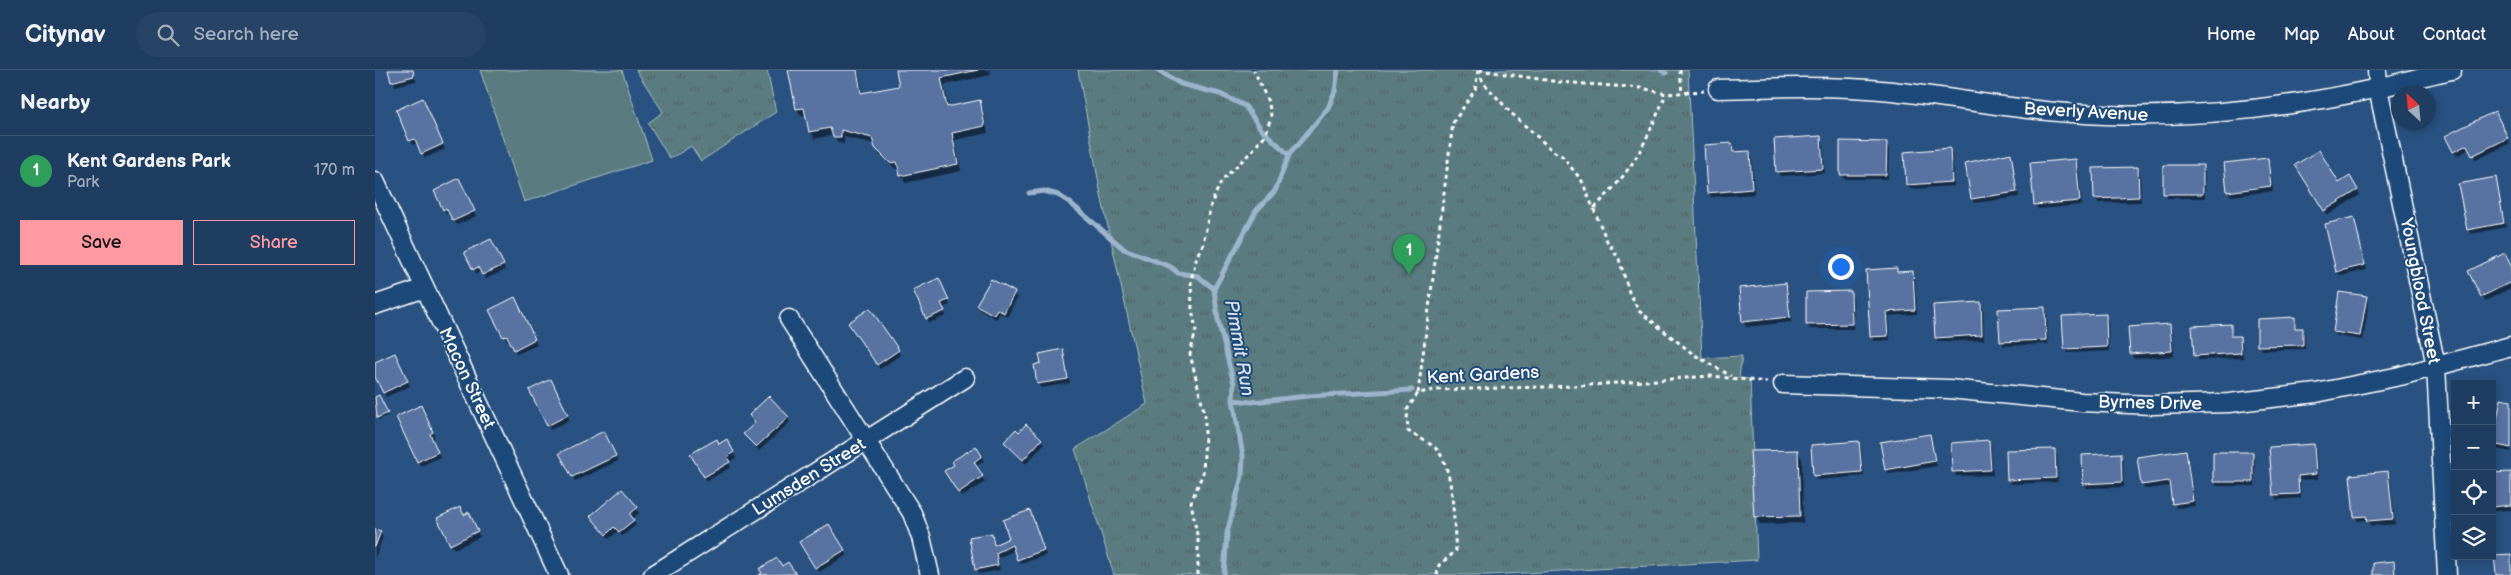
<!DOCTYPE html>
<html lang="en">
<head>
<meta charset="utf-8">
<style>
  :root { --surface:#1f3d61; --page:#274467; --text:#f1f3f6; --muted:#a1aebd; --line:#3c5676; --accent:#ff9aa2 }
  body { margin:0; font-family:"Balsamiq Sans",sans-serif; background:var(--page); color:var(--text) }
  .controls { position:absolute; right:15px; bottom:15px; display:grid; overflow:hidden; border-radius:0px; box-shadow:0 2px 8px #0003 }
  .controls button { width:45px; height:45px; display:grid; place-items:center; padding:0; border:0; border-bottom:1px solid var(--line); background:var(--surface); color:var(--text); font:25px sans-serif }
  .compass { position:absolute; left:2016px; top:15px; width:45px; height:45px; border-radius:50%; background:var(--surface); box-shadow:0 2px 8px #0003; rotate:334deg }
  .you { position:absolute; left:1465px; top:196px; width:18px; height:18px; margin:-12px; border:4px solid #fff; border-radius:50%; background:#1a73e8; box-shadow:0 0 0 8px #1a73e833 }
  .badge { display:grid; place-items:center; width:32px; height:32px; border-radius:50%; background:var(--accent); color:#fff; font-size:16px; font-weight:700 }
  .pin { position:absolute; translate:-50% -41px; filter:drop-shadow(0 1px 2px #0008) }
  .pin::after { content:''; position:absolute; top:26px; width:18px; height:15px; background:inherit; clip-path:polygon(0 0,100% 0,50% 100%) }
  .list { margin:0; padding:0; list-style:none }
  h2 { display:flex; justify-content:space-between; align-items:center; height:65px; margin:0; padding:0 20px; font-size:21px }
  h2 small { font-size:16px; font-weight:400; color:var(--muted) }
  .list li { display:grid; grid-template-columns:32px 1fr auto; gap:15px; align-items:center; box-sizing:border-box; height:70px; padding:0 20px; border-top:1px solid var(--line) }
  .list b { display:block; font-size:19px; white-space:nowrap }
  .list p { margin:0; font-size:16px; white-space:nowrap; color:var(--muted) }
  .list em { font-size:16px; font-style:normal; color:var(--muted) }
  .actions { display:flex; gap:10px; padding:15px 20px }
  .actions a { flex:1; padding:11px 0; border:1px solid var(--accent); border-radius:0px; text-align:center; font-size:18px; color:var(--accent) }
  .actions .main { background:var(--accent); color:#111 }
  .icon { flex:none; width:28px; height:28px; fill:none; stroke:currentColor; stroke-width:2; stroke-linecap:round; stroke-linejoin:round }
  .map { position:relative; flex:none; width:2136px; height:505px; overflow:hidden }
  header { display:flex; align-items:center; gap:30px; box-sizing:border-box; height:70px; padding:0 25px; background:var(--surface); border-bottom:1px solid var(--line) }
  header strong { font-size:24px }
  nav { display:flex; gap:28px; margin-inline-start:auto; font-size:18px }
  .search { width:350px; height:45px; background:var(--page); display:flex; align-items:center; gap:12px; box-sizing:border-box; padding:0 18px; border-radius:28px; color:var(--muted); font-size:19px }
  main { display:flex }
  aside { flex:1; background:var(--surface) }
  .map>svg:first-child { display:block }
</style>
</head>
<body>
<header>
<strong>Citynav</strong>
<div class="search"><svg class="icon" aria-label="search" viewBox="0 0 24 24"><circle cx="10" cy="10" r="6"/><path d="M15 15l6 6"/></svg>Search here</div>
<nav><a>Home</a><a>Map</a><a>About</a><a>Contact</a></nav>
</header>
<main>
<aside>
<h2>Nearby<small></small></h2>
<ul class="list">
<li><span class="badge" style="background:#2e9e5b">1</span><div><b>Kent Gardens Park</b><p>Park</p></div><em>170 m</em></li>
</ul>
<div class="actions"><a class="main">Save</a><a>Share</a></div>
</aside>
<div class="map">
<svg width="2136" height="505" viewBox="0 0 2136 505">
  <defs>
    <pattern id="grass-tufts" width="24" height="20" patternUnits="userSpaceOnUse" patternTransform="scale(1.25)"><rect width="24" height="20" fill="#5a7c80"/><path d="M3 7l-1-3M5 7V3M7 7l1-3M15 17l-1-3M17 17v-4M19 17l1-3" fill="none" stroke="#536466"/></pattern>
  </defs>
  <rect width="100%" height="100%" fill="#295181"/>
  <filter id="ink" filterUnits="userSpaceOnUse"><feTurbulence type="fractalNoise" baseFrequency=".02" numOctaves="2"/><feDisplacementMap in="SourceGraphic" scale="10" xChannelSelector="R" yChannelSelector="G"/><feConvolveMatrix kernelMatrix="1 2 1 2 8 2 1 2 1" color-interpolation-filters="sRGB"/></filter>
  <g filter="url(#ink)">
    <path fill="url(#grass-tufts)" stroke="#acbec0" d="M261,0H392L401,42L326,91L316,76L295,89L273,53L288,42Z
      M703,0H1313L1327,288L1367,286L1364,308L1375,309L1382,490L1113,505H739L700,379L772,334L726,125Z"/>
    <path fill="#5a7c80" stroke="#acbec0" d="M105,0H247L277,90L149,132Z"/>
    <path fill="#0007" d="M14,0H38L41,11L20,16Z
      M414,0H483L488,24L526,17L522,0H615L616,5L569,15L574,38L604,32L608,39L613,63L580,70L586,101L530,113L525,99H521L505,85L500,74L469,67V74L463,73L458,65L439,69L432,45L426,46L422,39Z
      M50,34L70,79L50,88L43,73L38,75L22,41Z
      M2122,48L2135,73L2101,90L2095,79L2082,86L2079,81Z
      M1445,67L1448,72L1450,103L1405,106L1402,101Z
      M1511,73L1514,78L1513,109H1469L1466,105Z
      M1357,74L1360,83H1374L1377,87L1379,124L1336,127L1334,123Z
      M1574,80L1577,84L1579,116L1535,119L1533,115Z
      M1636,84L1644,127L1599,133L1597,129Z
      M1892,89L1895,94L1898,121L1856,126L1853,121Z
      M1701,90L1703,95L1707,135L1663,139L1660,135Z
      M1827,96L1830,101V128H1792L1790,123Z
      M1922,96L1964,114L1974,108L1985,125L1953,145Z
      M1763,98L1765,103L1766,132L1723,133L1720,128Z
      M2120,108L2131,157L2096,164L2093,160Z
      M86,115L101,146L82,155L75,142L71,144L69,139Z
      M1978,149L1992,200L1965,206L1963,202Z
      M119,175L130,200L111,209L106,201L101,204L99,199Z
      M2136,198V218L2110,231L2107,226Z
      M1521,199L1523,203L1537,202L1540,207L1542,244L1513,246L1515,270L1499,271L1496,266Z
      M616,211L639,223L642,228L632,247L625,243L621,249L605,240L602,235Z
      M566,214L575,235L568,238L571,246L554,253L539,220Z
      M1410,214L1413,219L1416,252L1371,257L1369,252L1365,219Z
      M1476,222L1478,227L1479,259H1435L1432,254Z
      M1991,227L1994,232L1988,270L1962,266L1959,262Z
      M142,234L162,275L142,284L135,270L132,271L116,240Z
      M1605,234L1608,238L1609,270L1564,272L1561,268Z
      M1669,238L1672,243L1673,274L1629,276L1626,272Z
      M1730,245L1733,250L1734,281L1693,283L1690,278Z
      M1920,249L1922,259H1927L1930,264V279L1886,280L1884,276Z
      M1795,255L1797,260L1799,286L1759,289L1756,284Z
      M1855,255L1858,267H1864L1867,272L1868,288L1823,290L1820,285Z
      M477,258L523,281L525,285L505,299Z
      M688,281L695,313L666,318L663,314L667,294Z
      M22,289L35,316L11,327L0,304V294Z
      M178,316L195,350L175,360L173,355Z
      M3,327L13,345L4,350L0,342V329Z
      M2136,333V382L2121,379L2118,374Z
      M48,341L60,367L56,369L65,387L46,396L43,391Z
      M375,345L413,348L415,352L384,381L370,364L381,354Z
      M644,363L666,369L669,374L651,394L630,372Z
      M1554,365L1562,396L1514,404L1511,400Z
      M231,367L243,391L200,411L186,384Z
      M351,371L361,388L354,392L356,397L332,411L317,384Z
      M1484,372L1486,377L1489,406L1442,410L1439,406Z
      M1614,372L1616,376L1618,405L1581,406L1579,402Z
      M1938,375L1941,380L1943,409L1925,410L1926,428L1902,430L1899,425L1896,378Z
      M600,377L609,391L600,397L610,412L587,427L571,402Z
      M1679,380L1682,385L1683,412L1636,414L1634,410Z
      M1423,382L1427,389L1428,453L1385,454L1381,446Z
      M1810,382L1813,387L1820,436L1801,438L1796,416L1770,419L1767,415Z
      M1877,383L1880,388V416H1842L1839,411Z
      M1746,385L1748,389L1749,417L1712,418L1709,413Z
      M2013,402L2015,407L2020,454L1996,456L1993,450L1983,451L1980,446Z
      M2136,403V440L2119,441L2117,437V404Z
      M247,421L264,443L257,449L261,455L247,466L243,461L234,469L216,446Z
      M655,442L671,485L646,494L640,480L623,488L625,500L604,504L601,499L617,464L621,476L636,468Z
      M89,446L96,448L105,467L79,479L76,474Z
      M454,456L472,485L444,502L426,473Z
      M0,460L5,462L8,467L0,488Z
      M413,493L420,505H387L406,498Z"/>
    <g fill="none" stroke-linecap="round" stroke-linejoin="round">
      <path stroke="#9cb4cc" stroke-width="5" d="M782,0L806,14L845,24L870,36L886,59L914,85
        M1286,0L1291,3
        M654,123L669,121L683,125L694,132L749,179L796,197L803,203L823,206L839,219
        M858,330L877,332L933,326L1037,320
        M849,505L852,463L867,406L868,386L858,330L859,314L843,250L839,219L881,141L900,121L914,85L953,38L960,21L963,0"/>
    </g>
    <path fill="#5873a2" stroke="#fff" d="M13,0H38L39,6L16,12Z
      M413,0H482L486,23L524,16L521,0H603L566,8L572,37L605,30L610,56L577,63L583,94L525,106L522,92L515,93L500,78L497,68L466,60V67H458L455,58L434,62L429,38L421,39Z
      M48,28L68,74L46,84L40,69L34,71L21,40Z
      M2120,41L2133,68L2097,86L2092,75L2078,82L2070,66Z
      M1446,66L1448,99L1401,102L1399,69Z
      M1465,71L1512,72L1511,105H1465Z
      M1357,73L1358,82L1375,81L1377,119L1332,123L1329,75Z
      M1575,78L1577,112L1531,115L1529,82Z
      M1944,80L1964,113L1975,106L1983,120L1949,141L1920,95Z
      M1636,83L1642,122L1596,129L1590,93Z
      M1893,88L1896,116L1852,122L1849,93Z
      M1701,89L1705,131L1659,135L1655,93Z
      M1788,95H1828V124H1788Z
      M1763,97L1764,127L1719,129L1718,98Z
      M2121,107L2129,153L2092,160L2083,114Z
      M84,108L100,141L78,151L71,138L68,140L59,121Z
      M1979,147L1990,195L1961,202L1950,154Z
      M116,169L129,195L107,205L103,197L98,200L89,182Z
      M2130,183L2136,196V212L2106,227L2093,201Z
      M1522,198V202L1538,201L1540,240L1511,242L1513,266L1495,267L1491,200Z
      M564,208L574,230L566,233L570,241L551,249L538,220Z
      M616,209L640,222L629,243L622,239L619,245L601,235Z
      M1411,213L1415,247L1367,252L1364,218Z
      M1476,221L1477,254L1431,255V222Z
      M1964,222L1992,226L1985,266L1958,262Z
      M140,227L160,269L139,280L132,266L128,267L114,240Z
      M1606,232L1607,265L1560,268L1558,235Z
      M1670,237L1671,270L1625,272L1623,239Z
      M495,238L524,280L502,295L473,253Z
      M1731,244L1732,277L1689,279L1687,246Z
      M1920,247V258H1928V275L1882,276V249Z
      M1795,254L1797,281L1755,284L1753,257Z
      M1856,254V266H1865L1866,283L1819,286L1817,256Z
      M688,279L693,309L662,314L659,295L666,293L664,284Z
      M20,283L33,311L8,323L0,307V292Z
      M176,309L193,345L172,356L154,320Z
      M4,325L13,343L2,348L0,327Z
      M394,326L414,347L381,377L368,364L380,353L374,345Z
      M2126,329L2136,331V378L2117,374Z
      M46,335L58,362L55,364L63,382L42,392L21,347Z
      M651,354L667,369L648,390L629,372L641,359L644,362Z
      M229,361L241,386L197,407L184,383Z
      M1555,364L1560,391L1510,400L1505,372Z
      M342,369L344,374L352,369L359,382L352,387L355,392L329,407L315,384Z
      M1614,370L1616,400L1577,402L1576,373Z
      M1484,371L1487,402L1438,406L1436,375Z
      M1939,374L1941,404L1923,406L1924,424L1898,425L1894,377Z
      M601,376L607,386L599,392L608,406L583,423L569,401L579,395L577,391Z
      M1680,379L1681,408L1632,410L1631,380Z
      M1423,380L1425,446L1379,447L1375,381Z
      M1811,380L1818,431L1797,434L1794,411L1766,415L1762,387Z
      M1838,382H1878V412H1838Z
      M1746,383L1747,412L1708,414L1707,385Z
      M2013,401L2018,449L1992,451L1991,446L1979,447L1975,405Z
      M2136,402V435L2117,437V403Z
      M247,419L263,437L255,444L259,450L244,462L239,457L231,465L215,446Z
      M85,437L89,445L94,442L103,461L75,475L62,448Z
      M655,440L669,480L642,490L637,475L621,483L623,495L600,500L594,467L617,463L619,475L634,468L628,450Z
      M454,454L470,480L440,498L424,472Z
      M0,459L6,461L0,477Z
      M2136,484V505H2121L2119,485Z
      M402,488L407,496L413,492L421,504L384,505L387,503L384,499Z
      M2019,491L2020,505H1998V493Z"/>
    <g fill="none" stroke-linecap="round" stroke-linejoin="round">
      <defs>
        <path id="street" d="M2002,0L2003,18L2061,296L2072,505
          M1343,19C1401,17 1459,15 1517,21C1588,29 1658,43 1730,45C1822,48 1914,38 2003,18C2028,12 2052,5 2077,0
          M0,111L184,505
          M0,235L50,218
          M414,249L537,443L546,467L555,505
          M1408,314L1574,319L1707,332L1777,335L1854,333L1941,323L2025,306L2136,276
          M278,505L590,308"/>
      </defs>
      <use href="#street" stroke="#fff" stroke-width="21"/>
      <path stroke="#fff" stroke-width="3" stroke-dasharray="4 4" stroke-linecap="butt" d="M1103,0L1108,12L1135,42L1178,81L1187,86L1207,111L1232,171L1244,189L1254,222L1264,241L1318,284L1356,306
        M1104,0L1184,12L1267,18L1291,24L1329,21
        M1305,0L1307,24
        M1219,138C1260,98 1269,76 1291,24
        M1043,323L1078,53L1100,20L1103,1
        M823,505V470L816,432L828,403L830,365V345L815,284L821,260L817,239L816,210L822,186L828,174L836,134L847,110L876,82L891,64L896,46L894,34L879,0
        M1062,505L1064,495L1081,481C1078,452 1080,406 1064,382C1059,374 1041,367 1033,361L1032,340L1043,323L1060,320L1202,316L1336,306L1392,312"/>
      <use href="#street" stroke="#1f4a7a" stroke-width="18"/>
    </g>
  </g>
  <g text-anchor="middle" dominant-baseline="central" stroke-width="4" stroke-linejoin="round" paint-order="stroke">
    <g font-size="18" fill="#fff" stroke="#1f4a7a">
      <text transform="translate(1711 42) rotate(3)">Beverly Avenue</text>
      <text transform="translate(2045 221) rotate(79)">Youngblood Street</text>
      <text transform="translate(1108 305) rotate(-3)">Kent Gardens</text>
      <text transform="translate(92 308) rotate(65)">Macon Street</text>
      <text transform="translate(1775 333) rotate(1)">Byrnes Drive</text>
      <text transform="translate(434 407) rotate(-32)">Lumsden Street</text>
    </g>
    <g font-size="19" font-style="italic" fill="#d6e0ea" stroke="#1f4a7a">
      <text transform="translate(864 278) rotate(80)">Pimmit Run</text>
    </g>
  </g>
</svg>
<div class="controls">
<button>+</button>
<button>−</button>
<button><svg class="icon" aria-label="locate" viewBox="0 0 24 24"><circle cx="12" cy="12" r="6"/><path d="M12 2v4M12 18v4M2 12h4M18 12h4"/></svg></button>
<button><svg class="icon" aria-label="layers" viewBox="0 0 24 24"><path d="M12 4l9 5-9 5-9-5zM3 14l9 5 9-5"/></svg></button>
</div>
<svg class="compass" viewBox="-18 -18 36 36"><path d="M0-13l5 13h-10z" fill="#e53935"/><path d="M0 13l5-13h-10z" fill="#a1aebd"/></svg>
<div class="you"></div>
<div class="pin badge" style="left:1034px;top:205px;background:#2e9e5b">1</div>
</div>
</main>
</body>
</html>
